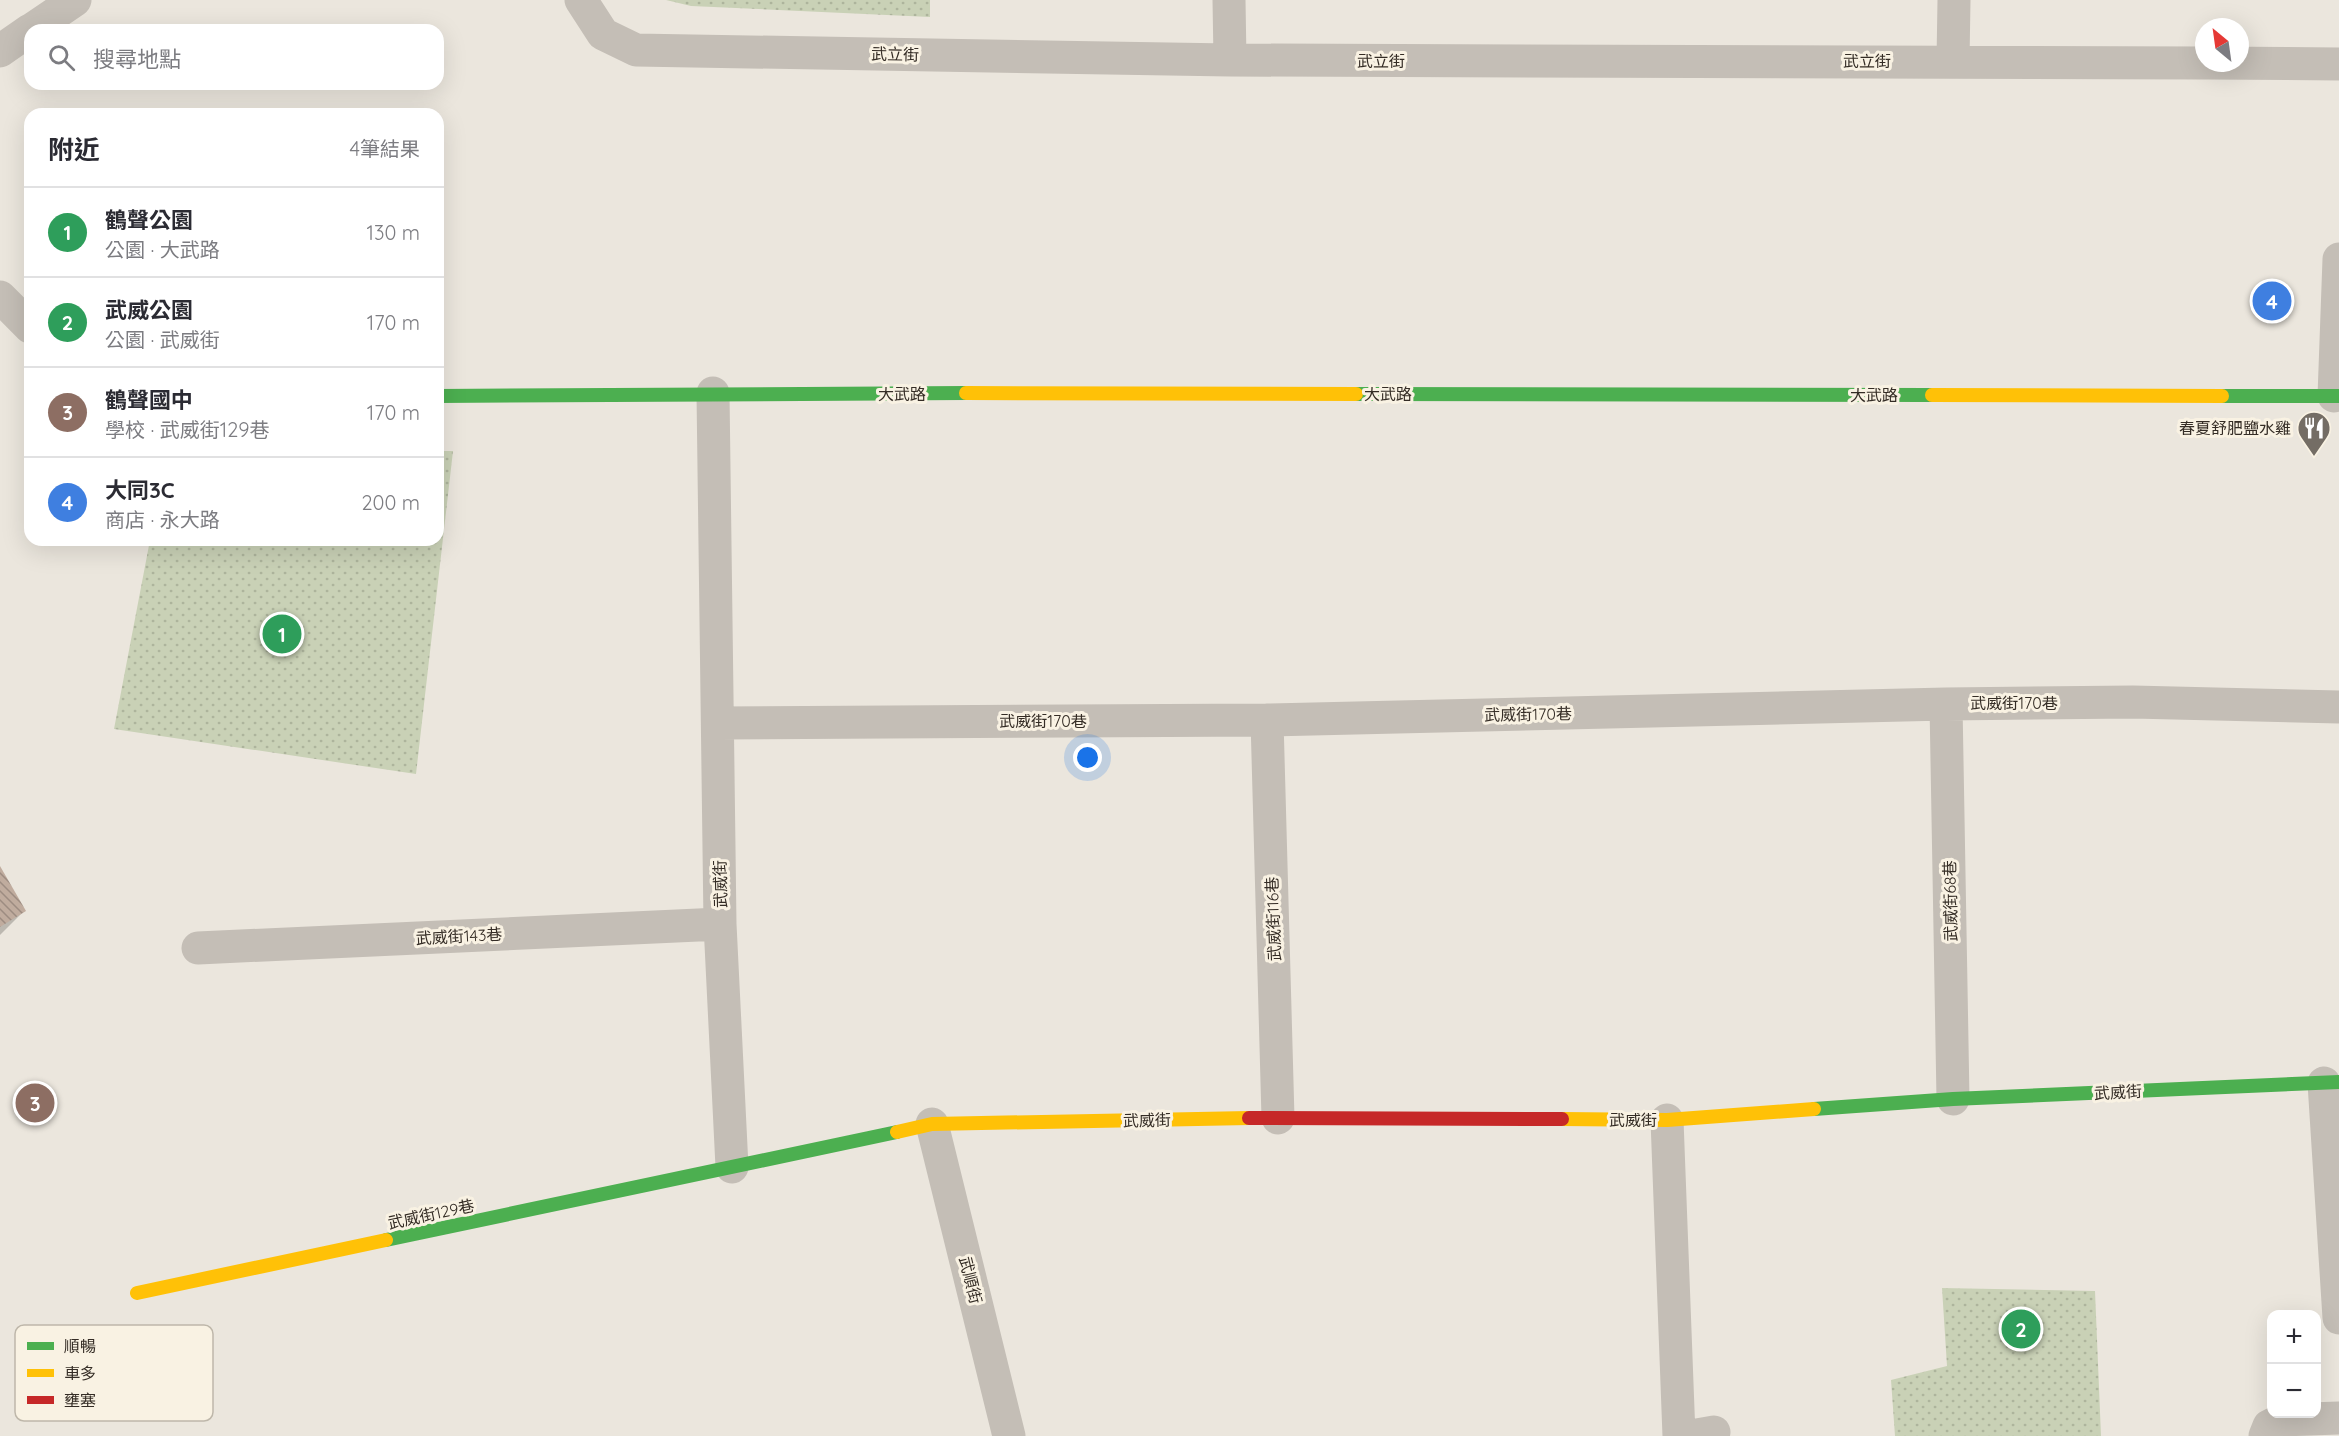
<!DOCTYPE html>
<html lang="zh-TW">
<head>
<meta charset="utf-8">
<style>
  :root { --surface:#fff; --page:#f2f2f3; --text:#2b2b33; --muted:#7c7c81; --line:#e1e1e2; --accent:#d93025 }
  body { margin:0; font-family:Quicksand,"Noto Sans TC",sans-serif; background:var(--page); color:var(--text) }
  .controls { position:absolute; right:18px; bottom:18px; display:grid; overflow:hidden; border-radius:12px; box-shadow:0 6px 24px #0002 }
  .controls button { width:54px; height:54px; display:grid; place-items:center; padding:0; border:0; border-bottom:2px solid var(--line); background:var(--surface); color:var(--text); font:30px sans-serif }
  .compass { position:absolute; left:2195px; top:18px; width:54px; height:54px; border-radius:50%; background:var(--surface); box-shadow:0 6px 24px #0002; rotate:331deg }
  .you { position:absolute; left:1088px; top:758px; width:21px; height:21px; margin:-15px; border:4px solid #fff; border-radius:50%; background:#1a73e8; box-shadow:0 0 0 9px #1a73e833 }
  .badge { display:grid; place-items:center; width:39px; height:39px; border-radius:50%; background:var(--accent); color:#fff; font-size:20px; font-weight:700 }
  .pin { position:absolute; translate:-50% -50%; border:3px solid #fff; box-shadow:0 2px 6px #0006 }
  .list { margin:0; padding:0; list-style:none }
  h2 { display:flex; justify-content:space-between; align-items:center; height:78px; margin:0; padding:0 24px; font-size:26px }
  h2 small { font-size:20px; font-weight:400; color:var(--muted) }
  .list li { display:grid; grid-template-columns:39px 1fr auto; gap:18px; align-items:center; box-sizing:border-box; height:90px; padding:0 24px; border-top:2px solid var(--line) }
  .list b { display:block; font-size:22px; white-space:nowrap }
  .list p { margin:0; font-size:20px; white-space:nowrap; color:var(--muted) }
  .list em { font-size:20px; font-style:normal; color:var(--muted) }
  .icon { flex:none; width:33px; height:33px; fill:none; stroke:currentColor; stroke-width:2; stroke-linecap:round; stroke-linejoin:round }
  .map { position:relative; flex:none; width:2339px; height:1436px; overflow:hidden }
  .search { position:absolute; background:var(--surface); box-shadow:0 6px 24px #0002; left:24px; top:24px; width:420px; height:66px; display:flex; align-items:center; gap:15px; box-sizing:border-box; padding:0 21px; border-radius:18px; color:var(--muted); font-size:22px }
  .panel { position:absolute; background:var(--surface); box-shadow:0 6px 24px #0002; left:24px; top:108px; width:420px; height:438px; border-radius:18px }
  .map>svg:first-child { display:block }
</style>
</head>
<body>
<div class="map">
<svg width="2339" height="1436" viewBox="0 0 2339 1436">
  <defs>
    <pattern id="green-dots" width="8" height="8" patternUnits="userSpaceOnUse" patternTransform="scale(1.5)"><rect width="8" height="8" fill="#c9d1b6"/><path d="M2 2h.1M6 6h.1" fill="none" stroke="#adb49c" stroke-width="1.8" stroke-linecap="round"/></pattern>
    <pattern id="building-back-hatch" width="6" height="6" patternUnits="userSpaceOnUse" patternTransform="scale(1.5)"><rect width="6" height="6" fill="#c0ac9e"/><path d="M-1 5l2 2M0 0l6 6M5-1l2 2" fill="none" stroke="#9d8c81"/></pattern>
  </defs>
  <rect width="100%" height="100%" fill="#ebe6dd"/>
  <path fill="url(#green-dots)" d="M666,0H930V17L691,6Z
    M438,451H453L416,774L114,729L150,540H438Z
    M1942,1288L2095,1291L2101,1436H1895L1891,1380L1947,1366Z"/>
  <path fill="#0003" d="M0,869L24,911L0,935Z"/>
  <path fill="url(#building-back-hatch)" d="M0,866L26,911L0,927Z"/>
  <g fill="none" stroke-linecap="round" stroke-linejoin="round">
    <path stroke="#c4beb6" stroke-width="33" d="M581,0L603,34L636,50L1230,60L2204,63
      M1229,0L1230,60
      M31,30L75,0
      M0,51L30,30
      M1953,61L1954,0
      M2209,63L2339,64
      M0,297L30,327
      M713,393L720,924L732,1167
      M2334,396L2339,259
      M1946,704L1953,1099
      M1267,720L1278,1118
      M718,723L1267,720L1946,704L2133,702L2339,707
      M198,948L720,924
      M2324,1083L2339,1318
      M1667,1120L1679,1436
      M932,1124L1009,1436
      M1691,1436L1714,1432
      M2265,1436L2269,1426L2281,1420L2339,1418"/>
    <path stroke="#4caf50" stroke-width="14" d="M1356,394L1932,395
      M438,396L966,393
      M2222,396H2339
      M1814,1109L1953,1099L2339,1082
      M386,1240L897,1132"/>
    <path stroke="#ffc107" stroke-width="14" d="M966,393L1356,394
      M1932,395L2222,396
      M1562,1119L1667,1120L1814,1109
      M897,1132L932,1124L1249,1118
      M137,1293L386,1240"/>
    <path stroke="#c62828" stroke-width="14" d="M1249,1118L1562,1119"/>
  </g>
  <defs>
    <symbol id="restaurant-pin" viewBox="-11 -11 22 30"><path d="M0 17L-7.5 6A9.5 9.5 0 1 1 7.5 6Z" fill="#746d65" stroke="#f9f2e3"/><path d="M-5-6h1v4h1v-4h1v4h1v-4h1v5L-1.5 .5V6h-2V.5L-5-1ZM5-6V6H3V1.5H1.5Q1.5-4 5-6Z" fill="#fff"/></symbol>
  </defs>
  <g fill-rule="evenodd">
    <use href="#restaurant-pin" x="2295" y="409" width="38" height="52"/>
  </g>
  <g text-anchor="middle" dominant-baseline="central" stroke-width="6" stroke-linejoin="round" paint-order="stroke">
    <g font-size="16" fill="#342c25" stroke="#f9f2e3">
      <text transform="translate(895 54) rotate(1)">武立街</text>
      <text x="1381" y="61">武立街</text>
      <text x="1867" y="61">武立街</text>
      <text x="902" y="394">大武路</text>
      <text x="1388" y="394">大武路</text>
      <text x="1874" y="395">大武路</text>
      <text x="2014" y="703">武威街170巷</text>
      <text transform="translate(1528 714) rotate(-1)">武威街170巷</text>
      <text x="1043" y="721">武威街170巷</text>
      <text transform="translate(720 884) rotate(-91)">武威街</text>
      <text transform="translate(1950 901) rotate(-91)">武威街68巷</text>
      <text transform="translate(1273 919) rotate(-92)">武威街116巷</text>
      <text transform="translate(459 936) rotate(-3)">武威街143巷</text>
      <text transform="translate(2118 1092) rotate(-3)">武威街</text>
      <text transform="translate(1147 1120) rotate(-1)">武威街</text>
      <text x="1633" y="1120">武威街</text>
      <text transform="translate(431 1214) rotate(-12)">武威街129巷</text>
      <text transform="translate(971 1280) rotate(76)">武順街</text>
    </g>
    <g font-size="16" fill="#342c25" stroke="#f9f2e3" text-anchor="end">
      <text x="2291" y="428">春夏舒肥鹽水雞</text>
    </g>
  </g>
  <rect x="15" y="1325" width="198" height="96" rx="9" fill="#f9f2e3" stroke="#beb7aa" stroke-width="1.5"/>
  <rect x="27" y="1342" width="27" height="8" fill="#4caf50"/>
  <rect x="27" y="1369" width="27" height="8" fill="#ffc107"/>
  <rect x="27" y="1396" width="27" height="8" fill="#c62828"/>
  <g font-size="16" fill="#342c25">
    <text x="64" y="1352">順暢</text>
    <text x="64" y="1379">車多</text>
    <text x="64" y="1406">壅塞</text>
  </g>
</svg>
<div class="controls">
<button>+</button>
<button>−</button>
</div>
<svg class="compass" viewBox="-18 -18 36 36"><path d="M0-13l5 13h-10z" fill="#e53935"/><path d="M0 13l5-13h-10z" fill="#7c7c81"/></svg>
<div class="you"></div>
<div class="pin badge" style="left:282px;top:634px;background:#2e9e5b">1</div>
<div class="pin badge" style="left:2021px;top:1329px;background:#2e9e5b">2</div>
<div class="pin badge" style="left:35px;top:1103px;background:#8d6e63">3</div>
<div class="pin badge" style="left:2272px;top:301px;background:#3f7fe0">4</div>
<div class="search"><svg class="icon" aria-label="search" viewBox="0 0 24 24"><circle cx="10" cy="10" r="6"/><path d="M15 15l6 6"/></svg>搜尋地點</div>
<section class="panel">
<h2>附近<small>4筆結果</small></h2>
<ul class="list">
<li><span class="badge" style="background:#2e9e5b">1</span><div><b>鶴聲公園</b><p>公園 · 大武路</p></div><em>130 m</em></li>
<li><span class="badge" style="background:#2e9e5b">2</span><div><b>武威公園</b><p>公園 · 武威街</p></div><em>170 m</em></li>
<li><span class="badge" style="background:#8d6e63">3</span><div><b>鶴聲國中</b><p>學校 · 武威街129巷</p></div><em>170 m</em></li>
<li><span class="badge" style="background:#3f7fe0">4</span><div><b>大同3C</b><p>商店 · 永大路</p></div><em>200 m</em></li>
</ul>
</section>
</div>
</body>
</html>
